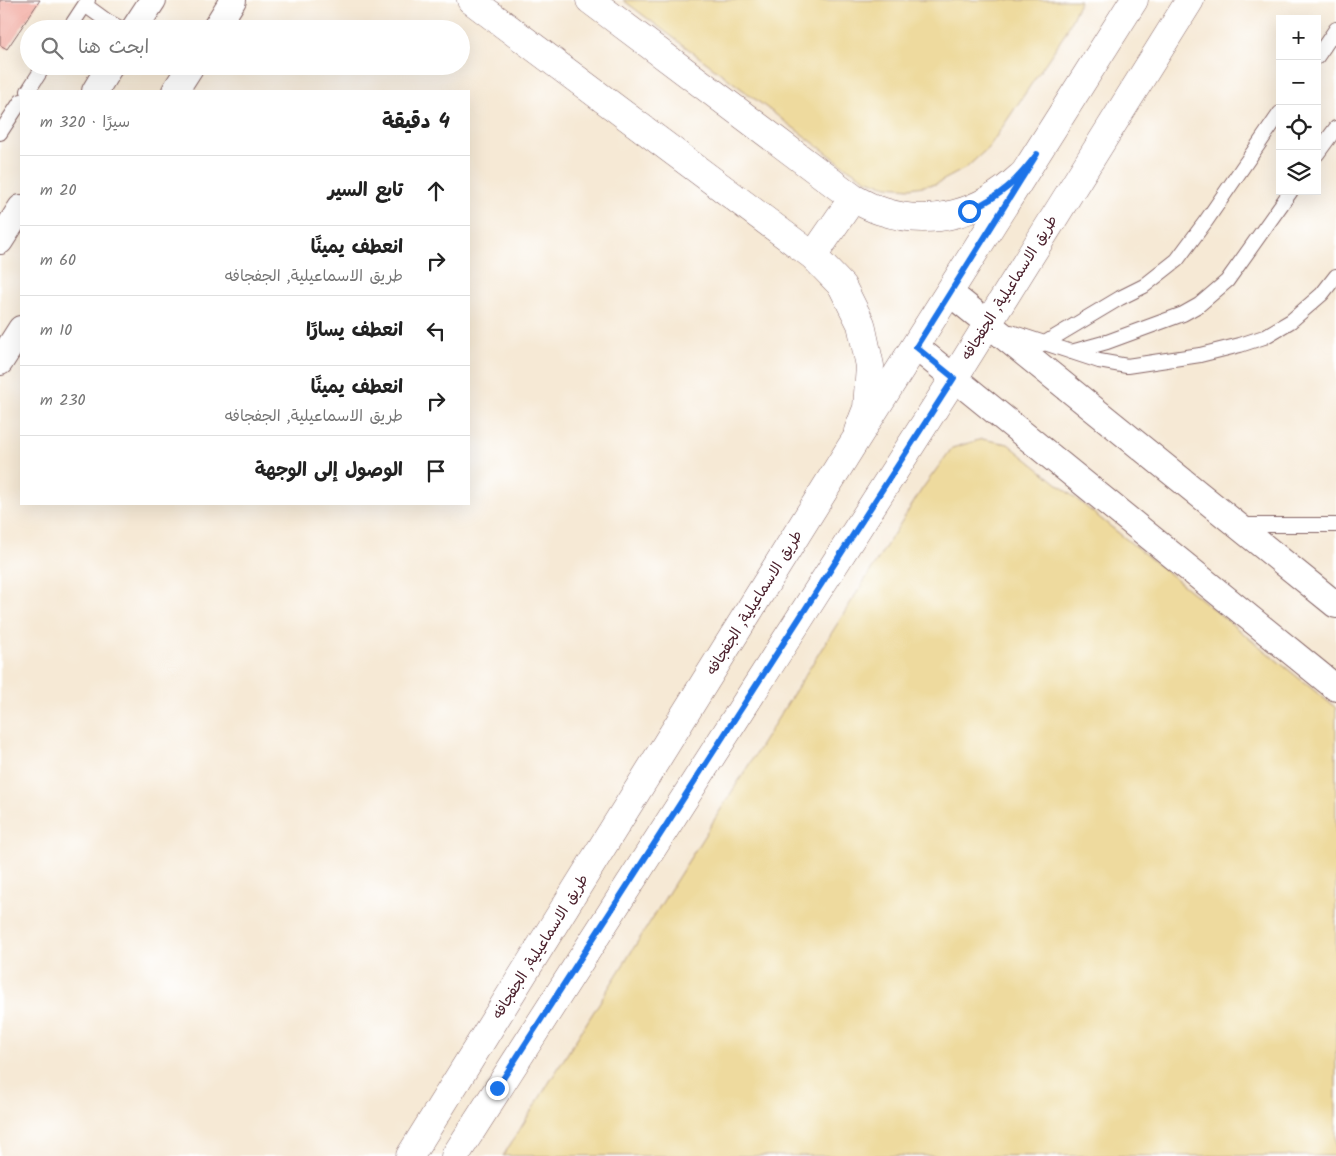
<!DOCTYPE html>
<html lang="ar">
<head>
<meta charset="utf-8">
<style>
  :root { --surface:#fff; --page:#f6f6f6; --text:#222; --muted:#767676; --line:#e0e0e0 }
  body { margin:0; font-family:Kalam,"Playpen Sans Arabic",sans-serif; background:var(--page); color:var(--text); direction:rtl }
  .controls { position:absolute; right:15px; top:15px; display:grid; overflow:hidden; border-radius:0px; box-shadow:0 5px 20px #0002 }
  .controls button { width:45px; height:45px; display:grid; place-items:center; padding:0; border:0; border-bottom:1px solid var(--line); background:var(--surface); color:var(--text); font:25px sans-serif }
  .stop { position:absolute; width:15px; height:15px; margin:-11px; border:4px solid #1a73e8; border-radius:50%; background:#fff }
  .stop.end { background:#1a73e8; border-color:#fff; box-shadow:0 1px 5px #0008 }
  .list { margin:0; padding:0; list-style:none }
  h2 { display:flex; justify-content:space-between; align-items:center; height:65px; margin:0; padding:0 20px; font-size:21px }
  h2 small { font-size:16px; font-weight:400; color:var(--muted) }
  .list li { display:grid; grid-template-columns:32px 1fr auto; gap:15px; align-items:center; box-sizing:border-box; height:70px; padding:0 20px; border-top:1px solid var(--line) }
  .list b { display:block; font-size:19px; white-space:nowrap }
  .list p { margin:0; font-size:16px; white-space:nowrap; color:var(--muted) }
  .list em { font-size:16px; font-style:normal; color:var(--muted) }
  .icon { flex:none; width:28px; height:28px; fill:none; stroke:currentColor; stroke-width:2; stroke-linecap:round; stroke-linejoin:round }
  .map { position:relative; flex:none; width:1336px; height:1156px; overflow:hidden; direction:ltr }
  .search { position:absolute; background:var(--surface); box-shadow:0 5px 20px #0002; left:20px; top:20px; width:450px; height:55px; display:flex; align-items:center; gap:12px; box-sizing:border-box; padding:0 18px; border-radius:28px; color:var(--muted); font-size:19px }
  .panel { position:absolute; background:var(--surface); box-shadow:0 5px 20px #0002; left:20px; top:90px; width:450px; height:415px; border-radius:0px; direction:rtl }
  .map>svg:first-child { display:block }
</style>
</head>
<body>
<div class="map">
<svg width="1336" height="1156" viewBox="0 0 1336 1156">
  <rect width="100%" height="100%" fill="#fff"/>
  <filter id="ink" filterUnits="userSpaceOnUse"><feTurbulence type="fractalNoise" baseFrequency=".02" numOctaves="2"/><feDisplacementMap in="SourceGraphic" scale="10" xChannelSelector="R" yChannelSelector="G"/><feConvolveMatrix kernelMatrix="1 2 1 2 8 2 1 2 1" color-interpolation-filters="sRGB"/></filter>
  <filter id="wash" filterUnits="userSpaceOnUse"><feTurbulence type="fractalNoise" baseFrequency=".0096" numOctaves="4" result="noise"/><feDisplacementMap in="SourceGraphic" scale="20" xChannelSelector="R" yChannelSelector="G"/><feGaussianBlur stdDeviation="1.12" result="paint"/><feColorMatrix in="noise" values="0 0 0 0 0 0 0 0 0 0 0 0 0 0 0 0 0 1.4 0 .05"/><feComposite in="paint" operator="in"/></filter>
  <g filter="url(#wash)">
    <rect width="100%" height="100%" fill="#f6e9d5"/>
    <path fill="#eeda9e" stroke="#9c7c64" d="M623,0H1080L1078,6L1065,34L989,147L966,168L936,184L910,188L887,186L867,180L843,165Z
      M982,439L1008,444L1336,708V1156H503L922,489L952,448Z"/>
    <g id="blocks">
      <path fill="#f2aba1" d="M0,0H40L7,49L0,45Z"/>
    </g>
  </g>
  <g filter="url(#ink)">
    <use href="#blocks" fill-opacity="0" stroke="#866666" stroke-width="1"/>
    <g fill="none" stroke-linecap="round" stroke-linejoin="round">
      <defs>
        <path id="service" d="M85,5L107,21L122,29
          M69,29L88,0
          M1317,57L1336,29
          M28,91L44,66
          M0,133L21,101
          M1317,154L1336,128
          M1011,332L1099,361L1127,366L1200,355L1240,345L1264,337L1291,321L1322,294L1336,276
          M1043,344L1120,298L1144,286L1177,260L1206,221L1280,113
          M1071,352L1107,342L1183,314L1199,305L1227,281L1291,191
          M1240,525H1336"/>
        <path id="minor" d="M134,29L153,0
          M215,29L233,0
          M95,91L110,66
          M175,91L191,66
          M0,241L21,208
          M950,293L1336,605
          M916,347L1336,688
          M0,362L21,329"/>
        <path id="tertiary" d="M471,0L813,256L842,286L861,324L870,366L867,408L858,431
          M590,0L853,198C862,203 871,208 881,211C932,228 981,213 1020,177
          M813,256L853,198"/>
        <path id="primary" d="M410,1156L851,447L1134,0
          M455,1156L954,378L1190,0"/>
      </defs>
      <use href="#service" stroke="#866666" stroke-width="16"/>
      <use href="#minor" stroke="#866666" stroke-width="28"/>
      <use href="#tertiary" stroke="#866666" stroke-width="29"/>
      <use href="#primary" stroke="#866666" stroke-width="29"/>
      <use href="#service" stroke="#fff" stroke-width="14"/>
      <use href="#minor" stroke="#fff" stroke-width="26"/>
      <use href="#tertiary" stroke="#fff" stroke-width="28"/>
      <use href="#primary" stroke="#fff" stroke-width="28"/>
    </g>
  </g>
  <g fill="none" stroke-linecap="round" stroke-linejoin="round" filter="url(#ink)">
    <path stroke="#1a73e8" stroke-width="6" d="M497,1088L954,378L916,347L1037,154C1014,184 1003,194 969,211"/>
  </g>
  <g text-anchor="middle" dominant-baseline="central" stroke-width="5" stroke-linejoin="round" paint-order="stroke">
    <g font-size="15" fill="#4a1f2b" stroke="#fff">
      <text transform="translate(1010 288) rotate(-58)">طريق الاسماعيلية, الجفجافه</text>
      <text transform="translate(755 603) rotate(-58)">طريق الاسماعيلية, الجفجافه</text>
      <text transform="translate(541 947) rotate(-58)">طريق الاسماعيلية, الجفجافه</text>
    </g>
  </g>
</svg>
<div class="controls">
<button>+</button>
<button>−</button>
<button><svg class="icon" aria-label="locate" viewBox="0 0 24 24"><circle cx="12" cy="12" r="6"/><path d="M12 2v4M12 18v4M2 12h4M18 12h4"/></svg></button>
<button><svg class="icon" aria-label="layers" viewBox="0 0 24 24"><path d="M12 4l9 5-9 5-9-5zM3 14l9 5 9-5"/></svg></button>
</div>
<div class="stop" style="left:969px;top:211px"></div>
<div class="stop end" style="left:497px;top:1088px"></div>
<div class="search"><svg class="icon" aria-label="search" viewBox="0 0 24 24"><circle cx="10" cy="10" r="6"/><path d="M15 15l6 6"/></svg>ابحث هنا</div>
<section class="panel">
<h2>4 دقيقة<small>سيرًا · 320 m</small></h2>
<ul class="list">
<li><svg class="icon" aria-label="ahead" viewBox="0 0 24 24"><path d="M12 20V5M6 11l6-6 6 6"/></svg><div><b>تابع السير</b></div><em>20 m</em></li>
<li><svg class="icon" aria-label="right" viewBox="0 0 24 24"><path d="M7 20v-9h11M14 6l5 5-5 5"/></svg><div><b>انعطف يمينًا</b><p>طريق الاسماعيلية, الجفجافه</p></div><em>60 m</em></li>
<li><svg class="icon" aria-label="left" viewBox="0 0 24 24"><path d="M17 20v-9H6M10 6l-5 5 5 5"/></svg><div><b>انعطف يسارًا</b></div><em>10 m</em></li>
<li><svg class="icon" aria-label="right" viewBox="0 0 24 24"><path d="M7 20v-9h11M14 6l5 5-5 5"/></svg><div><b>انعطف يمينًا</b><p>طريق الاسماعيلية, الجفجافه</p></div><em>230 m</em></li>
<li><svg class="icon" aria-label="arrive" viewBox="0 0 24 24"><path d="M6 21V4h12l-3 4 3 4H6"/></svg><div><b>الوصول إلى الوجهة</b></div></li>
</ul>
</section>
</div>
</body>
</html>
